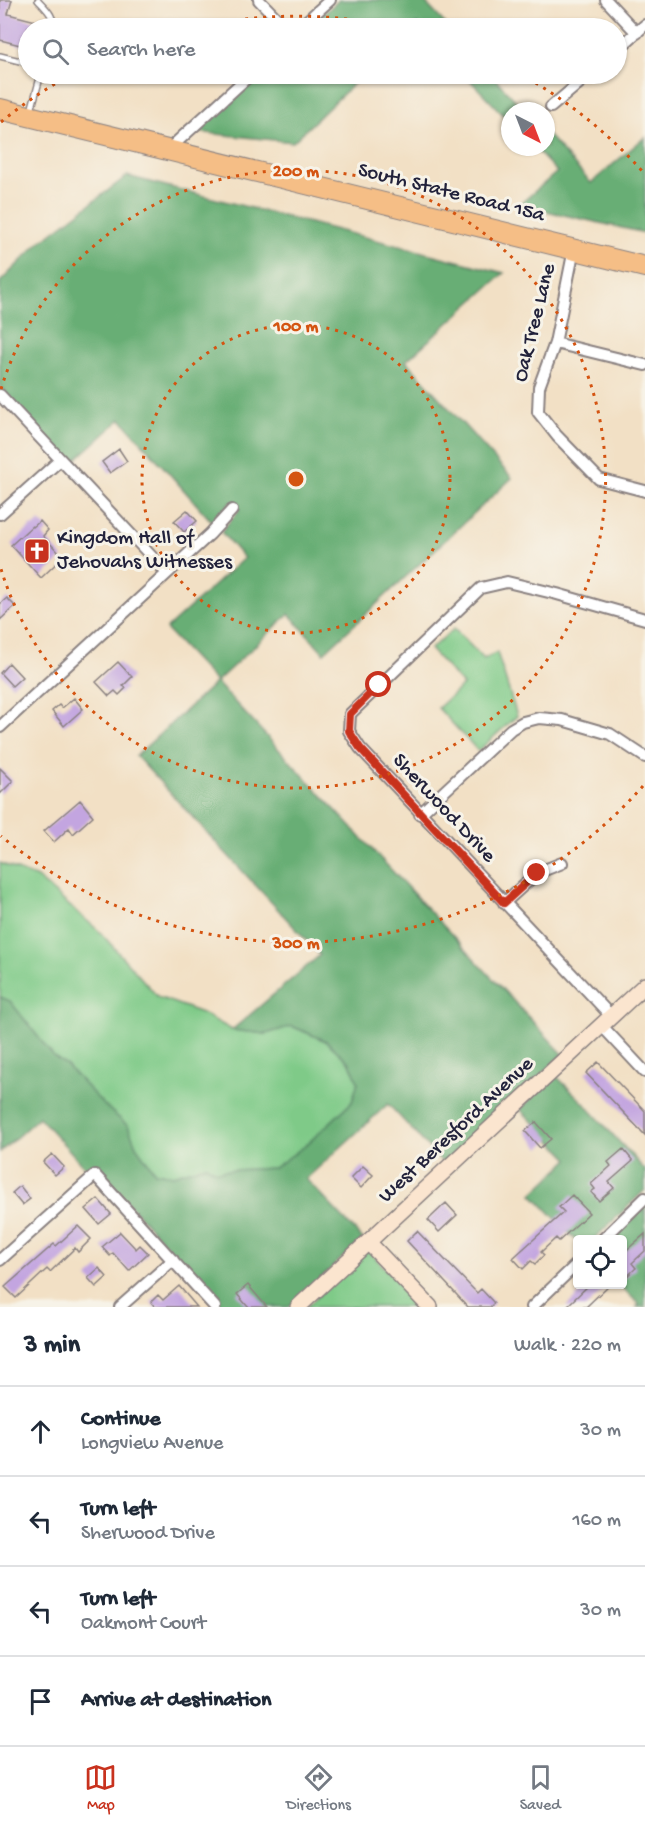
<!DOCTYPE html>
<html lang="en">
<head>
<meta charset="utf-8">
<style>
  :root { --surface:#fff; --page:#f6f6f7; --text:#1f2937; --muted:#747a83; --line:#e0e1e3; --accent:#c8321e }
  body { margin:0; font-family:"Gochi Hand",sans-serif; background:var(--page); color:var(--text) }
  .controls { position:absolute; right:18px; bottom:18px; display:grid; overflow:hidden; border-radius:6px; box-shadow:0 2px 4px #0004 }
  .controls button { width:54px; height:54px; display:grid; place-items:center; padding:0; border:0; border-bottom:2px solid var(--line); background:var(--surface); color:var(--text); font:30px sans-serif }
  .compass { position:absolute; left:501px; top:102px; width:54px; height:54px; border-radius:50%; background:var(--surface); box-shadow:0 2px 4px #0004; rotate:138deg }
  .stop { position:absolute; width:18px; height:18px; margin:-14px; border:4px solid #c8321e; border-radius:50%; background:#fff }
  .stop.end { background:#c8321e; border-color:#fff; box-shadow:0 2px 6px #0008 }
  .list { margin:0; padding:0; list-style:none }
  h2 { display:flex; justify-content:space-between; align-items:center; height:78px; margin:0; padding:0 24px; font-size:26px }
  h2 small { font-size:20px; font-weight:400; color:var(--muted) }
  .list li { display:grid; grid-template-columns:39px 1fr auto; gap:18px; align-items:center; box-sizing:border-box; height:90px; padding:0 24px; border-top:2px solid var(--line) }
  .list b { display:block; font-size:22px; white-space:nowrap }
  .list p { margin:0; font-size:20px; white-space:nowrap; color:var(--muted) }
  .list em { font-size:20px; font-style:normal; color:var(--muted) }
  .icon { flex:none; width:33px; height:33px; fill:none; stroke:currentColor; stroke-width:2; stroke-linecap:round; stroke-linejoin:round }
  .map { position:relative; flex:none; width:645px; height:1307px; overflow:hidden }
  .search { position:absolute; background:var(--surface); box-shadow:0 2px 4px #0004; left:18px; right:18px; top:18px; height:66px; display:flex; align-items:center; gap:15px; box-sizing:border-box; padding:0 21px; border-radius:33px; color:var(--muted); font-size:22px }
  .sheet { height:438px; background:var(--surface) }
  nav { display:flex; justify-content:space-around; align-items:center; box-sizing:border-box; height:84px; border-top:2px solid var(--line); background:var(--surface); font-size:16px; color:var(--muted) }
  nav a { display:grid; justify-items:center; gap:3px }
  nav .on { color:var(--accent) }
  .map>svg:first-child { display:block }
</style>
</head>
<body>
<div class="map">
<svg width="645" height="1307" viewBox="0 0 645 1307">
  <rect width="100%" height="100%" fill="#f7f3e8"/>
  <filter id="ink" filterUnits="userSpaceOnUse"><feTurbulence type="fractalNoise" baseFrequency=".0167" numOctaves="2"/><feDisplacementMap in="SourceGraphic" scale="12" xChannelSelector="R" yChannelSelector="G"/><feConvolveMatrix kernelMatrix="1 2 1 2 8 2 1 2 1" color-interpolation-filters="sRGB"/></filter>
  <filter id="wash" filterUnits="userSpaceOnUse"><feTurbulence type="fractalNoise" baseFrequency=".008" numOctaves="4" result="noise"/><feDisplacementMap in="SourceGraphic" scale="24" xChannelSelector="R" yChannelSelector="G"/><feGaussianBlur stdDeviation="1.35" result="paint"/><feColorMatrix in="noise" values="0 0 0 0 0 0 0 0 0 0 0 0 0 0 0 0 0 1.4 0 .05"/><feComposite in="paint" operator="in"/></filter>
  <g filter="url(#wash)">
    <rect width="100%" height="100%" fill="#f2e0c5"/>
    <path fill="#7fca88" stroke="#507662" stroke-width="1.5" d="M454,629L484,659L497,652L517,716L478,751L438,708L463,685L430,649Z
      M0,863L37,878L99,931L158,997L202,1013L232,1030L266,1034L291,1026L326,1041L350,1063L358,1082L352,1102L305,1146L274,1168L216,1171L206,1165L173,1175L155,1172L136,1146L128,1126L104,1105L67,1066L53,1056L10,1001L0,997Z
      M368,1250L422,1307H306Z"/>
    <path fill="#67ae74" stroke="#446858" stroke-width="1.5" d="M339,0H423L449,28H422L417,24L411,28H308Z
      M259,74H364L293,142L196,132Z
      M464,74H491L525,111H510V122Z
      M546,133L591,183L645,137V233L519,205L557,172L533,147H546Z
      M127,176L504,273L406,361L512,478L324,653L289,614L216,682L563,1054L444,1164L388,1104L306,1179L363,1239L289,1307H222L95,1167L89,1172L39,1117L0,1152V997L10,1001L53,1056L67,1066L104,1105L128,1126L136,1146L155,1172L173,1175L206,1165L216,1171L274,1168L305,1146L352,1102L358,1082L350,1063L326,1041L292,1026L266,1034L232,1030L320,955L136,756L216,682L166,629L244,558L221,532L239,510L231,502L213,523L121,419L71,464L0,387V282L39,243Z
      M556,1076L585,1104L645,1170V1190L594,1239L577,1241L532,1194L569,1159L520,1109Z
      M645,1206V1307H637L639,1304L619,1285L622,1284V1240H611Z"/>
    <g id="blocks">
      <path fill="#c3a5e0" d="M0,0H12L8,14L36,21L34,28H28V47L0,40Z
        M119,449L127,461L110,473L102,462Z
        M187,510L197,521L184,532L174,521Z
        M40,521L48,530L43,536L63,557L41,578L11,545L32,526L33,527Z
        M7,598L15,606L0,620V604Z
        M118,662L132,677L123,686L126,688L119,695L115,691L109,696L96,682Z
        M9,663L22,677L12,686L0,673Z
        M74,698L83,709L64,726L52,711L59,705L62,708Z
        M0,768L13,781L0,794Z
        M80,800L93,816L73,834L69,828L54,842L44,831Z
        M598,1062L645,1111V1135L586,1073Z
        M536,1122L551,1139L540,1148L525,1131Z
        M623,1149L633,1161L609,1182L614,1188L599,1201L591,1192L595,1189L591,1184L611,1166L608,1162Z
        M52,1154L64,1167L55,1175L43,1162Z
        M363,1166L373,1175L361,1188L351,1178Z
        M20,1186L30,1199L22,1205L12,1193Z
        M572,1195L589,1213L559,1241L556,1238L541,1252L544,1255L535,1264L531,1261L523,1269L513,1258L564,1212L559,1207Z
        M98,1199L111,1214L99,1224L86,1209Z
        M446,1203L457,1215L439,1232L428,1220Z
        M78,1226L91,1239L78,1252L75,1248L50,1272L47,1269L16,1298L5,1287L54,1244L56,1246Z
        M417,1231L477,1293L481,1289L494,1303L490,1307H468L407,1241Z
        M120,1232L136,1249L140,1245L148,1253L129,1271L113,1253L110,1256L102,1247Z
        M645,1234V1251L632,1263L636,1268L622,1281V1254Z
        M99,1268L107,1277L96,1287L88,1278Z
        M590,1284H610L586,1307H566Z
        M248,1285L267,1307H248L237,1294Z
        M179,1286L197,1307H155L151,1302L158,1295L163,1300Z"/>
    </g>
  </g>
  <g filter="url(#ink)">
    <use href="#blocks" fill-opacity="0" stroke="#8a8180" stroke-width="1.5"/>
    <g fill="none" stroke-linecap="round" stroke-linejoin="round">
      <defs>
        <path id="lane" d="M38,0C46,9 55,16 53,28
          M0,56L28,63
          M31,111L41,74"/>
        <path id="street" d="M259,0L286,28
          M606,0L637,33
          M299,28L330,0
          M616,51L645,25
          M551,107L590,74
          M168,150L251,74
          M574,249L555,343L539,387L538,412L557,436L599,479L645,491
          M555,343L645,365
          M0,395L167,573
          M0,514L60,460
          M0,727L210,534L232,510
          M420,814L511,729L523,722L539,718L562,720L610,734L645,757
          M504,903L537,873L562,863
          M611,1016L360,748L349,731L350,714L481,588L507,582L557,594L645,619
          M602,1026L645,1072
          M602,1240L645,1198
          M0,1260L95,1175L215,1307
          M120,1307L173,1260
          M532,1307L578,1263"/>
        <path id="secondary" d="M368,1242L430,1307
          M298,1307L645,985"/>
        <path id="highway" d="M0,109L645,267"/>
      </defs>
      <use href="#lane" stroke="#8a8180" stroke-width="8"/>
      <use href="#street" stroke="#8a8180" stroke-width="14"/>
      <use href="#secondary" stroke="#8a8180" stroke-width="18"/>
      <use href="#highway" stroke="#8a8180" stroke-width="22"/>
      <use href="#lane" stroke="#fff" stroke-width="5"/>
      <use href="#street" stroke="#fff" stroke-width="10"/>
      <use href="#secondary" stroke="#fbe5cf" stroke-width="15"/>
      <use href="#highway" stroke="#f5be86" stroke-width="20"/>
    </g>
  </g>
  <g fill="none" stroke-linecap="round" stroke-linejoin="round" filter="url(#ink)">
    <path stroke="#c8321e" stroke-width="8" d="M379,685L350,714L349,731L360,748L504,903L537,873"/>
  </g>
  <g fill="none" stroke="#d45411" stroke-width="3" stroke-dasharray="3 6">
    <circle cx="296" cy="479" r="154"/>
    <path d="M1 389A309 309 0 1 1 1 569"/>
    <path d="M643 786A463 463 0 0 1 1 836M1 122A463 463 0 0 1 72 74M192 28A463 463 0 0 1 400 28M520 74A463 463 0 0 1 643 172"/>
  </g>
  <defs>
    <symbol id="church-square" viewBox="-11 -11 22 22"><rect x="-9" y="-9" width="18" height="18" rx="4" fill="#c8321e" stroke="#f7f3e8"/><path d="M-1.2-6h2.4v3.5h3.3v2.4h-3.3V6h-2.4V-.1h-3.3v-2.4h3.3Z" fill="#fff"/></symbol>
  </defs>
  <g fill-rule="evenodd">
    <use href="#church-square" x="22" y="536" width="30" height="30"/>
  </g>
  <g text-anchor="middle" dominant-baseline="central" stroke-width="6" stroke-linejoin="round" paint-order="stroke">
    <g font-size="21" fill="#22223b" stroke="#f7f3e8">
      <text transform="translate(451 194) rotate(14)">South State Road 15a</text>
      <text transform="translate(536 323) rotate(-76)">Oak Tree Lane</text>
      <text transform="translate(443 809) rotate(47)">Sherwood Drive</text>
      <text transform="translate(457 1131) rotate(-43)">West Beresford Avenue</text>
    </g>
    <g font-size="21" fill="#22223b" stroke="#f7f3e8" text-anchor="start">
      <text x="57" y="539">Kingdom Hall of<tspan x="57" dy="24">Jehovahs Witnesses</tspan></text>
    </g>
  </g>
  <circle cx="296" cy="479" r="9" fill="#d45411" stroke="#f7f3e8" stroke-width="3"/>
  <g font-size="18" text-anchor="middle" font-weight="bold" fill="#d45411" stroke="#f7f3e8" stroke-width="6" stroke-linejoin="round" paint-order="stroke">
    <text x="296" y="176">200 m</text>
    <text x="296" y="331">100 m</text>
    <text x="296" y="948">300 m</text>
  </g>
</svg>
<div class="controls">
<button><svg class="icon" aria-label="locate" viewBox="0 0 24 24"><circle cx="12" cy="12" r="6"/><path d="M12 2v4M12 18v4M2 12h4M18 12h4"/></svg></button>
</div>
<svg class="compass" viewBox="-18 -18 36 36"><path d="M0-13l5 13h-10z" fill="#e53935"/><path d="M0 13l5-13h-10z" fill="#747a83"/></svg>
<div class="stop" style="left:379px;top:685px"></div>
<div class="stop end" style="left:537px;top:873px"></div>
<div class="search"><svg class="icon" aria-label="search" viewBox="0 0 24 24"><circle cx="10" cy="10" r="6"/><path d="M15 15l6 6"/></svg>Search here</div>
</div>
<section class="sheet">
<h2>3 min<small>Walk · 220 m</small></h2>
<ul class="list">
<li><svg class="icon" aria-label="ahead" viewBox="0 0 24 24"><path d="M12 20V5M6 11l6-6 6 6"/></svg><div><b>Continue</b><p>Longview Avenue</p></div><em>30 m</em></li>
<li><svg class="icon" aria-label="left" viewBox="0 0 24 24"><path d="M17 20v-9H6M10 6l-5 5 5 5"/></svg><div><b>Turn left</b><p>Sherwood Drive</p></div><em>160 m</em></li>
<li><svg class="icon" aria-label="left" viewBox="0 0 24 24"><path d="M17 20v-9H6M10 6l-5 5 5 5"/></svg><div><b>Turn left</b><p>Oakmont Court</p></div><em>30 m</em></li>
<li><svg class="icon" aria-label="arrive" viewBox="0 0 24 24"><path d="M6 21V4h12l-3 4 3 4H6"/></svg><div><b>Arrive at destination</b></div></li>
</ul>
</section>
<nav>
<a class="on"><svg class="icon" aria-label="map" viewBox="0 0 24 24"><path d="M3 6l6-2 6 2 6-2v14l-6 2-6-2-6 2zM9 4v14M15 6v14"/></svg>Map</a>
<a><svg class="icon" aria-label="directions" viewBox="0 0 24 24"><path d="M12 3l9 9-9 9-9-9zM9 14v-3h6M13 9l2 2-2 2"/></svg>Directions</a>
<a><svg class="icon" aria-label="saved" viewBox="0 0 24 24"><path d="M7 4h10v16l-5-4-5 4z"/></svg>Saved</a>
</nav>
</body>
</html>
